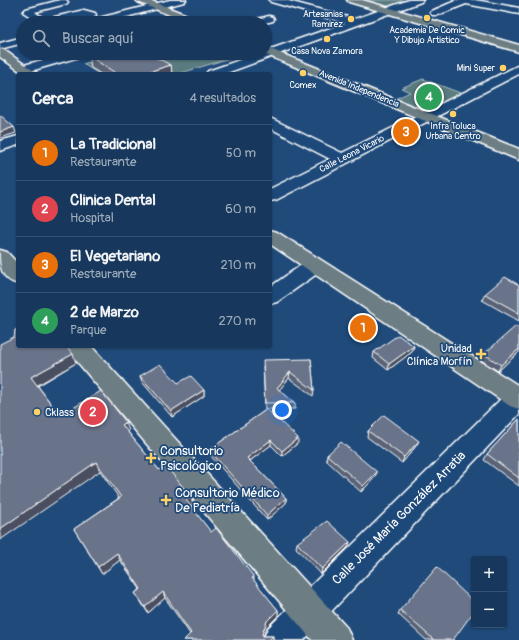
<!DOCTYPE html>
<html lang="es">
<head>
<meta charset="utf-8">
<style>
  :root { --surface:#17385c; --page:#203f62; --text:#f1f3f6; --muted:#9eacbb; --line:#365272; --accent:#ffd166 }
  body { margin:0; font-family:Pangolin,sans-serif; background:var(--page); color:var(--text) }
  .controls { position:absolute; right:12px; bottom:12px; display:grid; overflow:hidden; border-radius:4px; box-shadow:0 1px 3px #0004 }
  .controls button { width:36px; height:36px; display:grid; place-items:center; padding:0; border:0; border-bottom:1px solid var(--line); background:var(--surface); color:var(--text); font:20px sans-serif }
  .you { position:absolute; left:282px; top:410px; width:14px; height:14px; margin:-10px; border:3px solid #fff; border-radius:50%; background:#1a73e8; box-shadow:0 0 0 6px #1a73e833 }
  .badge { display:grid; place-items:center; width:26px; height:26px; border-radius:50%; background:var(--accent); color:#fff; font-size:13px; font-weight:700 }
  .pin { position:absolute; translate:-50% -50%; border:2px solid #fff; box-shadow:0 1px 4px #0006 }
  .list { margin:0; padding:0; list-style:none }
  h2 { display:flex; justify-content:space-between; align-items:center; height:52px; margin:0; padding:0 16px; font-size:17px }
  h2 small { font-size:13px; font-weight:400; color:var(--muted) }
  .list li { display:grid; grid-template-columns:26px 1fr auto; gap:12px; align-items:center; box-sizing:border-box; height:56px; padding:0 16px; border-top:1px solid var(--line) }
  .list b { display:block; font-size:15px; white-space:nowrap }
  .list p { margin:0; font-size:13px; white-space:nowrap; color:var(--muted) }
  .list em { font-size:13px; font-style:normal; color:var(--muted) }
  .icon { flex:none; width:22px; height:22px; fill:none; stroke:currentColor; stroke-width:2; stroke-linecap:round; stroke-linejoin:round }
  .map { position:relative; flex:none; width:519px; height:640px; overflow:hidden }
  .search { position:absolute; background:var(--surface); box-shadow:0 1px 3px #0004; left:16px; top:16px; width:256px; height:44px; display:flex; align-items:center; gap:10px; box-sizing:border-box; padding:0 14px; border-radius:22px; color:var(--muted); font-size:15px }
  .panel { position:absolute; background:var(--surface); box-shadow:0 1px 3px #0004; left:16px; top:72px; width:256px; height:276px; border-radius:4px }
  .map>svg:first-child { display:block }
</style>
</head>
<body>
<div class="map">
<svg width="519" height="640" viewBox="0 0 519 640">
  <rect width="100%" height="100%" fill="#1f4a7a"/>
  <filter id="ink" filterUnits="userSpaceOnUse"><feTurbulence type="fractalNoise" baseFrequency=".025" numOctaves="2"/><feDisplacementMap in="SourceGraphic" scale="8" xChannelSelector="R" yChannelSelector="G"/><feConvolveMatrix kernelMatrix="1 2 1 2 8 2 1 2 1" color-interpolation-filters="sRGB"/></filter>
  <g filter="url(#ink)">
    <path fill="#5a7c80" stroke="#acbec0" d="M362,0H409L391,9Z
      M117,53H214L230,58L178,74H99L83,64Z
      M423,79L463,94L425,112L395,99L410,92L401,88Z"/>
    <g fill="none" stroke-linecap="round" stroke-linejoin="round">
      <defs>
        <path id="minor" d="M60,0H66L68,2L66,4L35,12L43,18L42,20L84,10L95,13L96,15C89,25 71,23 60,23L61,21L36,23L37,21L23,12L26,9Z
          M170,0H186L184,2L103,23H86L87,21Z
          M269,0H285L355,19L409,0H423L421,2L224,74H206L208,71L260,53H265V51L345,23L271,2Z
          M454,0H475L519,8V14L466,4L438,15H432L430,13L432,11L455,1Z
          M269,16L273,17L274,19L273,21L265,23H249L250,21Z
          M23,37V43L0,49V43Z
          M69,53H88L86,55L24,73L20,72L18,69L20,66Z
          M519,65V74L276,200L270,201V189L330,159L270,128V118L342,153Z
          M18,136V145L0,151V141Z
          M314,260L321,261L324,266L321,271L277,302L270,304V287L307,261Z
          M519,387V414L304,640H263L268,628L510,390Z"/>
        <path id="major" d="M136,0H149L202,21L203,23H189L138,2Z
          M347,0H362L519,45V52L349,2Z
          M265,47L519,149V160L262,53H265Z
          M0,49L4,50L38,74H24L0,57Z
          M270,230L277,232L519,386V409L510,406L270,244Z
          M0,250L7,252L18,264V284C0,279 0,266 0,250Z
          M65,346H91L347,628L352,640H312L69,352Z"/>
      </defs>
      <use href="#minor" stroke="#fff" stroke-width="3"/>
      <use href="#major" stroke="#fff" stroke-width="3"/>
      <use href="#minor" fill="#1f4a7a" fill-rule="evenodd"/>
      <use href="#major" fill="#6c7e84" fill-rule="evenodd"/>
    </g>
    <path fill="#5a6376" stroke="#fff" d="M89,56L171,65L172,74H101L91,68Z
      M519,285V321L482,300L485,294Z
      M519,328V352L498,371L481,360L484,354Z
      M0,344L76,363L38,386L60,416L129,431L128,432L159,470L191,497L193,505L190,506L211,532L254,577V581L278,610V616L267,627L263,636H273V640H184L190,634L165,598L148,613L139,599L135,593L140,589L120,560L102,574L74,529L119,498L100,471Z
      M414,346L412,352L388,370L373,358L374,352Z
      M311,359L314,390L313,396L289,378L279,390L295,403V409H267L298,443L282,456L271,445L250,461L286,498V503L267,520L210,455L209,450L267,409H265L263,366Z
      M140,376L178,383L204,390V396L172,417L142,382Z
      M519,419V486L484,460L487,454Z
      M368,431L416,446L402,463L367,437Z
      M327,455L375,477L361,492L326,460Z
      M350,542L348,547L321,574L296,548L297,543Z
      M400,610L453,640H426L398,614Z"/>
    <path fill="#4a5060" stroke="#fff" d="M171,65L172,74H141Z
      M14,127L16,133L0,138V132Z
      M414,346L412,352L388,370L389,364Z
      M519,349V352L498,371L501,365Z
      M73,354L76,363L36,386L31,377Z
      M290,372L289,378L276,394L277,388Z
      M204,390V396L172,417L171,411Z
      M126,422L129,431L125,434L122,425Z
      M298,438V443L282,456V451Z
      M271,440V445L247,463V458Z
      M419,441L416,446L402,463L404,457Z
      M96,462L100,471L0,540V529Z
      M377,472L375,477L361,492L363,486Z
      M191,497L193,505L188,508L186,500Z
      M286,498V503L267,520V515Z
      M350,542L348,547L321,574L322,569Z
      M117,553L120,560L102,574L98,567Z
      M163,592L165,598L148,613L145,607Z
      M278,610V616L267,627L262,639V634L267,621Z
      M273,636V640H269Z"/>
    <path fill="#697389" stroke="#fff" d="M97,53H110L112,54L116,53H147L171,65L141,74H117L89,56Z
      M0,115L14,127L0,132Z
      M505,277L519,285V313L485,294Z
      M516,326L519,328V349L501,365L484,354Z
      M18,329V346H66L73,354L31,377L60,416L101,391L126,422L122,425L159,470L165,465L191,497L186,500L211,532L216,528L254,577L252,578L278,610L267,621L262,634L263,636H273L269,640H184L191,633L163,592L145,607L135,593L141,589L117,553L98,567L74,529L121,497L96,462L0,529V344L14,337L15,330Z
      M398,335L414,346L389,364L374,352Z
      M311,359L314,390L290,372L277,388L295,403H265L263,360Z
      M160,364L178,383L191,376L204,390L171,411L140,376Z
      M267,409L298,438L282,451L271,440L247,458L286,498L267,515L209,450Z
      M384,415L419,441L404,457L368,431Z
      M519,419V478L487,454Z
      M341,442L377,472L363,486L327,455Z
      M327,521L350,542L322,569L297,543Z
      M437,567L474,602V611L453,640H434L400,610Z"/>
  </g>
  <g fill="#ffd166" stroke="#1f4a7a" stroke-width="1.5">
    <circle cx="427" cy="18" r="4"/>
    <circle cx="351" cy="19" r="4"/>
    <circle cx="327" cy="39" r="4"/>
    <circle cx="503" cy="68" r="4"/>
    <circle cx="303" cy="73" r="4"/>
    <circle cx="453" cy="114" r="4"/>
    <path d="M479 348h4v4h4v4h-4v4h-4v-4h-4v-4h4z"/>
    <circle cx="37" cy="412" r="4"/>
    <path d="M149 452h4v4h4v4h-4v4h-4v-4h-4v-4h4z"/>
    <path d="M164 494h4v4h4v4h-4v4h-4v-4h-4v-4h4z"/>
  </g>
  <g text-anchor="middle" dominant-baseline="central" stroke-width="3.5" stroke-linejoin="round" paint-order="stroke">
    <g font-size="9" fill="#fff" stroke="#1f4a7a">
      <text x="343" y="14" text-anchor="end">Artesanias<tspan x="343" dy="10">Ramirez</tspan></text>
      <text x="427" y="30">Academia De Comic<tspan x="427" dy="10">Y Dibujo Artistico</tspan></text>
      <text x="327" y="51">Casa Nova Zamora</text>
      <text x="495" y="68" text-anchor="end">Mini Super</text>
      <text x="303" y="85">Comex</text>
      <text x="453" y="126">Infra Toluca<tspan x="453" dy="10">Urbana Centro</tspan></text>
    </g>
    <g font-size="9" fill="#fff" stroke="#1f4a7a">
      <text transform="translate(359 89) rotate(22)">Avenida Independencia</text>
      <text transform="translate(352 154) rotate(-27)">Calle Leona Vicario</text>
    </g>
    <g font-size="11" fill="#fff" stroke="#1f4a7a" text-anchor="end">
      <text x="472" y="348">Unidad<tspan x="472" dy="13">Clínica Morfín</tspan></text>
      <text x="45" y="412" text-anchor="start">Cklass</text>
    </g>
    <g font-size="13" fill="#fff" stroke="#1f4a7a" text-anchor="start">
      <text x="160" y="451">Consultorio<tspan x="160" dy="15">Psicológico</tspan></text>
      <text x="175" y="493">Consultorio Médico<tspan x="175" dy="15">De Pediatría</tspan></text>
    </g>
    <g font-size="13" fill="#fff" stroke="#1f4a7a">
      <text transform="translate(399 518) rotate(-45)">Calle José María González Arratia</text>
    </g>
  </g>
</svg>
<div class="controls">
<button>+</button>
<button>−</button>
</div>
<div class="you"></div>
<div class="pin badge" style="left:363px;top:328px;background:#e8710a">1</div>
<div class="pin badge" style="left:93px;top:412px;background:#e0444e">2</div>
<div class="pin badge" style="left:406px;top:132px;background:#e8710a">3</div>
<div class="pin badge" style="left:429px;top:97px;background:#2e9e5b">4</div>
<div class="search"><svg class="icon" aria-label="search" viewBox="0 0 24 24"><circle cx="10" cy="10" r="6"/><path d="M15 15l6 6"/></svg>Buscar aquí</div>
<section class="panel">
<h2>Cerca<small>4 resultados</small></h2>
<ul class="list">
<li><span class="badge" style="background:#e8710a">1</span><div><b>La Tradicional</b><p>Restaurante</p></div><em>50 m</em></li>
<li><span class="badge" style="background:#e0444e">2</span><div><b>Clinica Dental</b><p>Hospital</p></div><em>60 m</em></li>
<li><span class="badge" style="background:#e8710a">3</span><div><b>El Vegetariano</b><p>Restaurante</p></div><em>210 m</em></li>
<li><span class="badge" style="background:#2e9e5b">4</span><div><b>2 de Marzo</b><p>Parque</p></div><em>270 m</em></li>
</ul>
</section>
</div>
</body>
</html>
